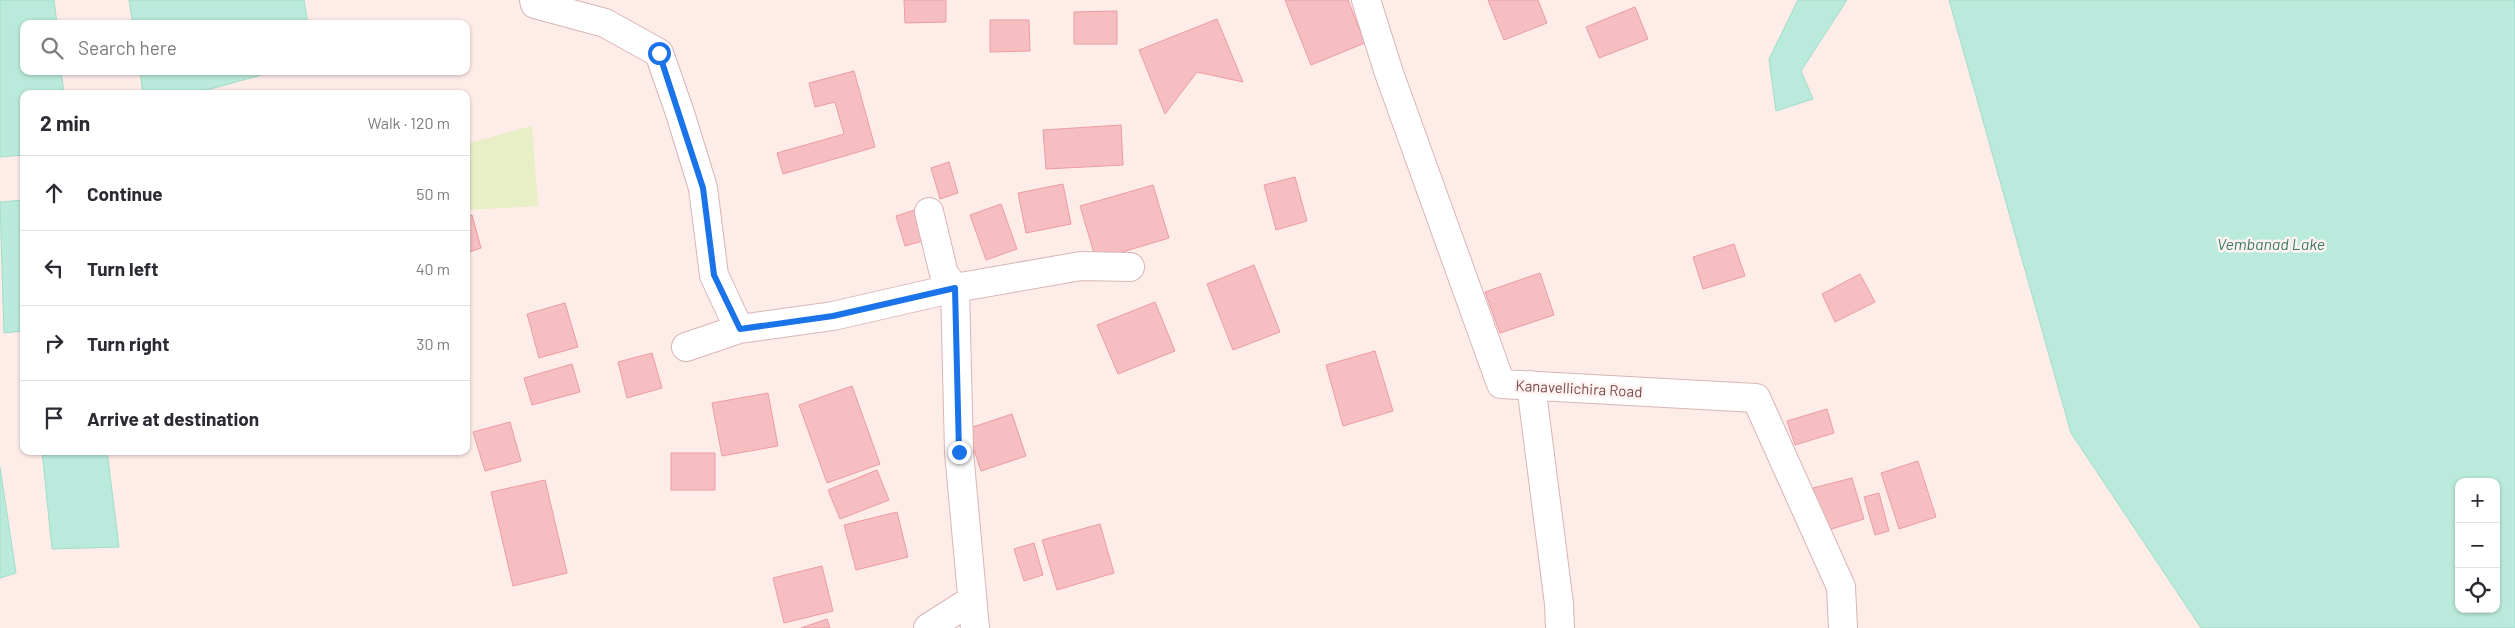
<!DOCTYPE html>
<html lang="en">
<head>
<meta charset="utf-8">
<style>
  :root { --surface:#fff; --page:#f2f2f3; --text:#2b2b33; --muted:#7c7c81; --line:#e1e1e2 }
  body { margin:0; font-family:Barlow,sans-serif; background:var(--page); color:var(--text) }
  .controls { position:absolute; right:15px; bottom:15px; display:grid; overflow:hidden; border-radius:10px; box-shadow:0 1px 4px #0004 }
  .controls button { width:45px; height:45px; display:grid; place-items:center; padding:0; border:0; border-bottom:1px solid var(--line); background:var(--surface); color:var(--text); font:25px sans-serif }
  .stop { position:absolute; width:15px; height:15px; margin:-11px; border:4px solid #1a73e8; border-radius:50%; background:#fff }
  .stop.end { background:#1a73e8; border-color:#fff; box-shadow:0 1px 5px #0008 }
  .list { margin:0; padding:0; list-style:none }
  h2 { display:flex; justify-content:space-between; align-items:center; height:65px; margin:0; padding:0 20px; font-size:21px }
  h2 small { font-size:16px; font-weight:400; color:var(--muted) }
  .list li { display:grid; grid-template-columns:32px 1fr auto; gap:15px; align-items:center; box-sizing:border-box; height:75px; padding:0 20px; border-top:1px solid var(--line) }
  .list b { display:block; font-size:19px; white-space:nowrap }
  .list em { font-size:16px; font-style:normal; color:var(--muted) }
  .icon { flex:none; width:28px; height:28px; fill:none; stroke:currentColor; stroke-width:2; stroke-linecap:round; stroke-linejoin:round }
  .map { position:relative; flex:none; width:2515px; height:628px; overflow:hidden }
  .search { position:absolute; background:var(--surface); box-shadow:0 1px 4px #0004; left:20px; top:20px; width:450px; height:55px; display:flex; align-items:center; gap:12px; box-sizing:border-box; padding:0 18px; border-radius:10px; color:var(--muted); font-size:19px }
  .panel { position:absolute; background:var(--surface); box-shadow:0 1px 4px #0004; left:20px; top:90px; width:450px; height:365px; border-radius:10px }
  .map>svg:first-child { display:block }
</style>
</head>
<body>
<div class="map">
<svg width="2515" height="628" viewBox="0 0 2515 628">
  <rect width="100%" height="100%" fill="#feece9"/>
  <path fill="#e8eec5" d="M532,126L538,206L466,210V144Z"/>
  <path fill="#baeadb" stroke="#a0ddca" fill-rule="evenodd" d="M0,0H54L57,24H24V71H61L64,94H24V155L0,157Z
    M129,0H304L308,24H133Z
    M1798,0H1847L1801,71L1813,99L1776,111L1769,59Z
    M1949,0H2515V628H2201L2071,433ZM2459,482H2496V609H2459Z
    M140,71H276L192,94H143Z
    M24,200V331L4,333L0,202Z
    M42,451H107L119,547L52,549Z
    M0,467L16,573L0,578Z"/>
  <path fill="#f6bec1" stroke="#ea9ca3" d="M904,0H946V22L905,23Z
    M1285,0H1348L1365,43L1311,65Z
    M1488,0H1538L1547,23L1504,40Z
    M1635,7L1648,39L1599,58L1586,27Z
    M1117,11V44H1074V12Z
    M1217,19L1243,82L1197,72L1165,114L1139,50Z
    M990,20H1029L1030,51L990,52Z
    M854,71L875,147L783,174L777,153L844,134L835,102L815,107L809,83Z
    M1121,125L1123,165L1046,169L1043,130Z
    M949,162L958,193L940,199L931,168Z
    M1295,177L1307,221L1276,230L1264,185Z
    M1063,184L1071,224L1026,233L1018,193Z
    M1153,185L1169,238L1096,260L1080,206Z
    M1001,204L1017,249L986,260L970,215Z
    M918,209L926,240L905,246L896,216Z
    M472,215L481,248L466,253V216Z
    M1734,244L1745,276L1703,289L1693,257Z
    M1254,265L1280,332L1233,350L1207,284Z
    M1540,273L1554,315L1500,333L1485,292Z
    M1860,274L1875,302L1835,322L1822,294Z
    M1155,302L1175,351L1118,374L1097,325Z
    M565,303L578,347L539,358L527,314Z
    M1375,351L1393,411L1343,426L1326,365Z
    M652,353L662,388L627,398L618,362Z
    M572,364L580,392L532,405L524,378Z
    M852,386L880,464L827,483L799,405Z
    M768,393L778,446L722,456L712,403Z
    M1827,409L1834,433L1795,445L1787,421Z
    M1012,414L1026,456L981,471L967,429Z
    M510,422L521,461L485,471L473,432Z
    M671,453H715V490H671Z
    M1918,461L1936,517L1899,529L1881,473Z
    M877,470L889,500L840,519L828,490Z
    M1852,478L1864,519L1825,531L1813,488Z
    M545,480L567,573L513,586L491,492Z
    M1879,493L1889,531L1875,535L1864,497Z
    M897,512L908,557L856,570L844,525Z
    M1100,524L1114,573L1057,590L1042,540Z
    M1034,543L1043,575L1024,581L1014,549Z
    M822,566L833,611L784,623L773,578Z
    M827,619L830,628H801Z"/>
  <g fill="none" stroke-linecap="round" stroke-linejoin="round">
    <defs>
      <path id="street" d="M534,0L535,4L605,23L659,53L680,113L703,188L714,275L739,329L833,316L955,288L959,452L975,628
        M1366,0L1389,73L1501,384L1756,398L1841,587L1843,628
        M929,212L944,274L955,288L1081,266L1130,267
        M686,347L739,329
        M1531,385L1559,604L1560,628
        M928,628L972,600"/>
    </defs>
    <use href="#street" stroke="#d9b5b5" stroke-width="30"/>
    <use href="#street" stroke="#fff" stroke-width="28"/>
  </g>
  <g fill="none" stroke-linecap="round" stroke-linejoin="round">
    <path stroke="#1a73e8" stroke-width="6" d="M659,53L703,188L714,275L740,329L833,316L955,288L959,452"/>
  </g>
  <g text-anchor="middle" dominant-baseline="central" stroke-width="5" stroke-linejoin="round" paint-order="stroke">
    <g font-size="15" fill="#7b494e" stroke="#fff3f1">
      <text transform="translate(1579 388) rotate(3)">Kanavellichira Road</text>
    </g>
    <g font-size="16" font-style="italic" fill="#387a66" stroke="#fff3f1">
      <text x="2271" y="243">Vembanad Lake</text>
    </g>
  </g>
</svg>
<div class="controls">
<button>+</button>
<button>−</button>
<button><svg class="icon" aria-label="locate" viewBox="0 0 24 24"><circle cx="12" cy="12" r="6"/><path d="M12 2v4M12 18v4M2 12h4M18 12h4"/></svg></button>
</div>
<div class="stop" style="left:659px;top:53px"></div>
<div class="stop end" style="left:959px;top:452px"></div>
<div class="search"><svg class="icon" aria-label="search" viewBox="0 0 24 24"><circle cx="10" cy="10" r="6"/><path d="M15 15l6 6"/></svg>Search here</div>
<section class="panel">
<h2>2 min<small>Walk · 120 m</small></h2>
<ul class="list">
<li><svg class="icon" aria-label="ahead" viewBox="0 0 24 24"><path d="M12 20V5M6 11l6-6 6 6"/></svg><div><b>Continue</b></div><em>50 m</em></li>
<li><svg class="icon" aria-label="left" viewBox="0 0 24 24"><path d="M17 20v-9H6M10 6l-5 5 5 5"/></svg><div><b>Turn left</b></div><em>40 m</em></li>
<li><svg class="icon" aria-label="right" viewBox="0 0 24 24"><path d="M7 20v-9h11M14 6l5 5-5 5"/></svg><div><b>Turn right</b></div><em>30 m</em></li>
<li><svg class="icon" aria-label="arrive" viewBox="0 0 24 24"><path d="M6 21V4h12l-3 4 3 4H6"/></svg><div><b>Arrive at destination</b></div></li>
</ul>
</section>
</div>
</body>
</html>
